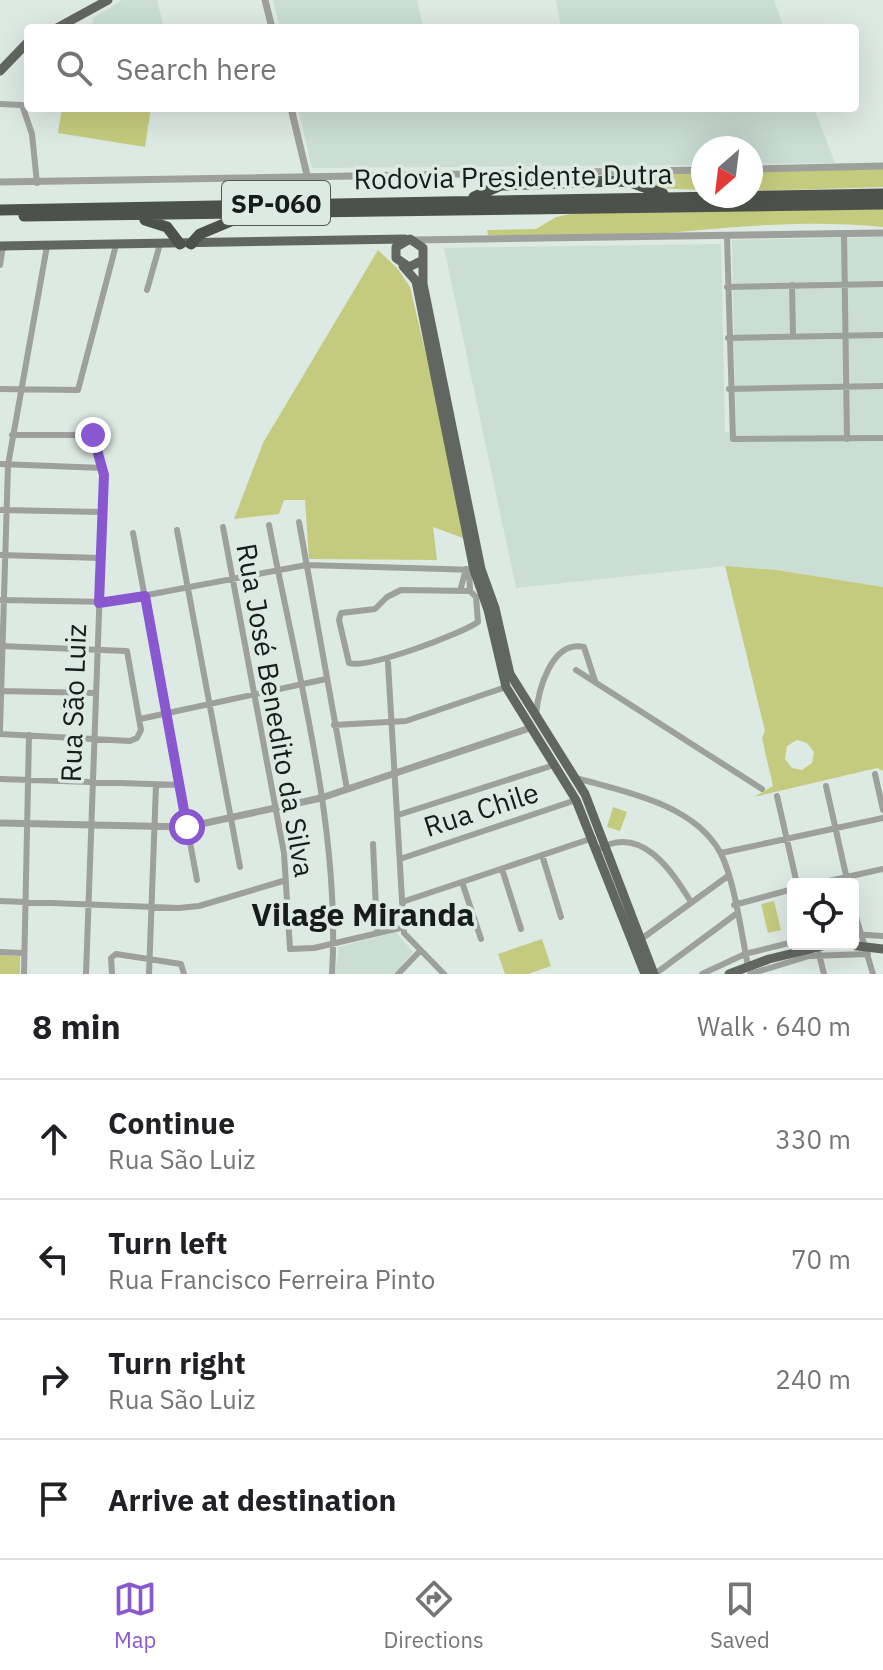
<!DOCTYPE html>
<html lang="en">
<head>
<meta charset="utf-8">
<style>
  :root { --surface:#fff; --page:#f6f6f6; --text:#202124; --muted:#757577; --line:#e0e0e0; --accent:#8958d1 }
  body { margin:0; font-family:"IBM Plex Sans",sans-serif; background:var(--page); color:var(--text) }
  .controls { position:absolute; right:24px; bottom:24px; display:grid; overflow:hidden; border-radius:8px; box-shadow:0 8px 32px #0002 }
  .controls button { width:72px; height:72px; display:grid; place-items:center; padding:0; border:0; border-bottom:2px solid var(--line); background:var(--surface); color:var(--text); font:40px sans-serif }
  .compass { position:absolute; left:691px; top:136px; width:72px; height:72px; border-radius:50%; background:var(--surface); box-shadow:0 8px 32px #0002; rotate:208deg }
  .stop { position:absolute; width:24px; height:24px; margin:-18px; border:6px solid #8958d1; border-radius:50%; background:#fff }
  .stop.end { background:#8958d1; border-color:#fff; box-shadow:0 2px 8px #0008 }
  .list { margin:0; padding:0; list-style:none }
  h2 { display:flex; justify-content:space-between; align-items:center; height:104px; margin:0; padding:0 32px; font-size:34px }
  h2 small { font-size:26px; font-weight:400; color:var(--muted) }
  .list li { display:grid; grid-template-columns:52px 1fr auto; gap:24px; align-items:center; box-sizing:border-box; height:120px; padding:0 32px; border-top:2px solid var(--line) }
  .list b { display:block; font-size:30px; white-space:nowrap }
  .list p { margin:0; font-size:26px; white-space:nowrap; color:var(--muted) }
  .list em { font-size:26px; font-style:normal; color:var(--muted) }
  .icon { flex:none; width:44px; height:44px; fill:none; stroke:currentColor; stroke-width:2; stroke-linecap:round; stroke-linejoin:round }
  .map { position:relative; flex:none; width:883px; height:974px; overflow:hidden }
  .search { position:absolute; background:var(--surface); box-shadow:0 8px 32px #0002; left:24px; right:24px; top:24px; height:88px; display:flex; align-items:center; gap:20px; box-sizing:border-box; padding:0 28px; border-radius:8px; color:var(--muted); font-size:30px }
  .sheet { height:584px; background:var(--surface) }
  nav { display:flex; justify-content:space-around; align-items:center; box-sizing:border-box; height:112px; border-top:2px solid var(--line); background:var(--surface); font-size:22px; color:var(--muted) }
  nav a { display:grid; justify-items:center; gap:4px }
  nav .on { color:var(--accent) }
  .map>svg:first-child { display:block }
</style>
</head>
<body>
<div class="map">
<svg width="883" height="974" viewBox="0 0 883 974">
  <rect width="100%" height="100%" fill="#dde9e3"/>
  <path fill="#caded4" d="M122,0H157L164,28H92L93,18Z
    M273,0H417L423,28H280Z
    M556,0H774L784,28H561Z
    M298,108H814L835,163L751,164V148H703V165L312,168Z
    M883,237V587L777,570L725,566L516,588L444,248L721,244L725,432L736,433L732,240Z
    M396,932L413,952L394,974H335L339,947Z"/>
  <path fill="#c5cb7e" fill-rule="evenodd" d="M62,108H151L145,147L58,133Z
    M883,169V187L751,191V171Z
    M703,171V190L650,188L631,175L620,174Z
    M883,209V227C788,217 697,232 603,238C565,240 526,236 488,235L487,230L536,229L556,217L575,213Z
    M378,250L398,269L410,287L435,393L463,538L433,527L437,560L309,559L305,500H284L279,514L234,519L263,443Z
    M725,566L777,570L883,587V771L877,768L754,797L773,786L762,738L765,731ZM797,740L807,743L814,752L812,763L802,770L792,768L785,759L787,746Z
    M613,807L627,812L620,831L607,827Z
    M774,901L781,930L768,933L761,904Z
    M542,939L551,966L528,974H505L498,954Z
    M0,955L20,956V974H0Z"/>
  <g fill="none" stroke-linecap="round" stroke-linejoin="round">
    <path stroke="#9da09c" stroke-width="6" d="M0,104L22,105L32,134L37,183
      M844,234L847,439
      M727,237L733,439L883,438
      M0,265L3,246
      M792,285L793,336
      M727,287L883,284
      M147,290L160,244
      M728,338L883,335
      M0,389L78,390L116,245
      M729,389L883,386
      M12,435H93L104,475L86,974
      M0,464L103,468
      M0,510L102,512
      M299,522L347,789
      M269,525C296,668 341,829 332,974
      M223,527L284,853L290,949L314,948L404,927
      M177,530L240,867
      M133,533L197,880
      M0,555L101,558
      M469,569L470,591
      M401,590L470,591L476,597L478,622C461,634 368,669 349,663L339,620L341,613L375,609L387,597Z
      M460,591L466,569
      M0,600L110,602L306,565L477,570
      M0,646L127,651L141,730L137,738L130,741L0,734
      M388,663L404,933L444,974
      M576,670L762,789
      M0,691L96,693
      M536,715C538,691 551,640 584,647L595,681
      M140,719L326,679
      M334,725L406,721L506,687
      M0,730L8,465L47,246
      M875,774L883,810
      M576,778C626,792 693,804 720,852C734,877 742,937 748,966
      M0,779L180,785
      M826,786L848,884
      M777,796L797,884
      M398,815L554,765
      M373,844L377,931
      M597,850C641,823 671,870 691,902
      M721,853L883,818
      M542,855L561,917
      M400,859L576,800
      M502,869L521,929
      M462,882L481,939
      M815,884L883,869
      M0,901L179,908L199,906L283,881
      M402,902L593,838
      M734,905L793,889
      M853,907L873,974
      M853,934L883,936
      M640,940L728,876
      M0,952L23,953
      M819,954L824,974
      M24,974L29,735
      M112,974L111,958L116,954L181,964L184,974
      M149,974L156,785
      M398,974L420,951
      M655,974L736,914
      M702,974L745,954L793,942
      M750,974L809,956L868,954"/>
    <path stroke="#9da09c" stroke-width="7" d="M265,0L272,28
      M291,108L307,175
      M751,169L883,166
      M0,182L703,170
      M415,240L883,233
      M0,823L187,827L321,798L530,728"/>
    <path stroke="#616760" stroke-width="9" d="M57,28L108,0
      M0,71L28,42
      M0,246L405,239
      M421,261L409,267L396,258V247L410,239L423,248V284L481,569L495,608L510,674L585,794L654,974
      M403,266L416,281L474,570L488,610L506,687L576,800L645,974
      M841,944L883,949
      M729,974L769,959L831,944"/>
    <path stroke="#4c524b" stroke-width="11" d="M474,197L501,185L617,181L631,182L663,194
      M0,210L883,194
      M24,216L883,204
      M145,220L167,227L180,244
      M191,244L200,234L238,218"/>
  </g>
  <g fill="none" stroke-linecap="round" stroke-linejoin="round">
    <path stroke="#8958d1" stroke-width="10" d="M93,435L104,475L99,603L145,596L187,827"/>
  </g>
  <g text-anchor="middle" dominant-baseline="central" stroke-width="7" stroke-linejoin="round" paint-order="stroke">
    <rect fill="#dde9e3" stroke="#525a56" stroke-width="2" x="222" y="181" width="108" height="44" rx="6"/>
    <g font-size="26" font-weight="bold" fill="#171c1a">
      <text x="276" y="203">SP-060</text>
    </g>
    <g font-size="28" fill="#171c1a" stroke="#dde9e3">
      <text transform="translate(513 176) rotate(-1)">Rodovia Presidente Dutra</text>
      <text transform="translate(73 703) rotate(-88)">Rua São Luiz</text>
      <text transform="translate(276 710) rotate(80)">Rua José Benedito da Silva</text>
      <text transform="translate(481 809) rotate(-18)">Rua Chile</text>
    </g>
    <g font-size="32" font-weight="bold" fill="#171c1a" stroke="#dde9e3">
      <text x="363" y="914">Vilage Miranda</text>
    </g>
  </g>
</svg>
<div class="controls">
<button><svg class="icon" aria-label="locate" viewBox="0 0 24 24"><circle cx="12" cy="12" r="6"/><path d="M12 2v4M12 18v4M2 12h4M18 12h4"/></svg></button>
</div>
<svg class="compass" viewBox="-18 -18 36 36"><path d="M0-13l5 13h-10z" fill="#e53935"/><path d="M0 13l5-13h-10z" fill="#757577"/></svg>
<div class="stop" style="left:187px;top:827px"></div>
<div class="stop end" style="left:93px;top:435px"></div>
<div class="search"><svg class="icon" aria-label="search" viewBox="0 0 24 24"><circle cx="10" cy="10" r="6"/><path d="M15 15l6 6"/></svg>Search here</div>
</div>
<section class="sheet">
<h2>8 min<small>Walk · 640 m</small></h2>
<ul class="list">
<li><svg class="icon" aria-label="ahead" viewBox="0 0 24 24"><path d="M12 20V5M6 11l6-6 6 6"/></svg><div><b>Continue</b><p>Rua São Luiz</p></div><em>330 m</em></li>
<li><svg class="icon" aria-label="left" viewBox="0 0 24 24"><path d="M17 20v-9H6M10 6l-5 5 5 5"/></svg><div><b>Turn left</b><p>Rua Francisco Ferreira Pinto</p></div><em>70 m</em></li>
<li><svg class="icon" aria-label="right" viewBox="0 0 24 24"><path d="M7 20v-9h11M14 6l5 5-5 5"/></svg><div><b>Turn right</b><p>Rua São Luiz</p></div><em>240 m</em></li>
<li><svg class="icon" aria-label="arrive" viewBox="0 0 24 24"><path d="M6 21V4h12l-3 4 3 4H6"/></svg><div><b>Arrive at destination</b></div></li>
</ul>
</section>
<nav>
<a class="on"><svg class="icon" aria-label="map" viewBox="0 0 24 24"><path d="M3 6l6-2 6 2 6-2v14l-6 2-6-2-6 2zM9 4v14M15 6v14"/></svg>Map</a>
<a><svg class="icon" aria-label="directions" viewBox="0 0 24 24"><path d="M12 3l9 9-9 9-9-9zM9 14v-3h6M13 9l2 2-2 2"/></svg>Directions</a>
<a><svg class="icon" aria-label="saved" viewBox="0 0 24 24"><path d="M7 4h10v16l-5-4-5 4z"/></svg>Saved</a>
</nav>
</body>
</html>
